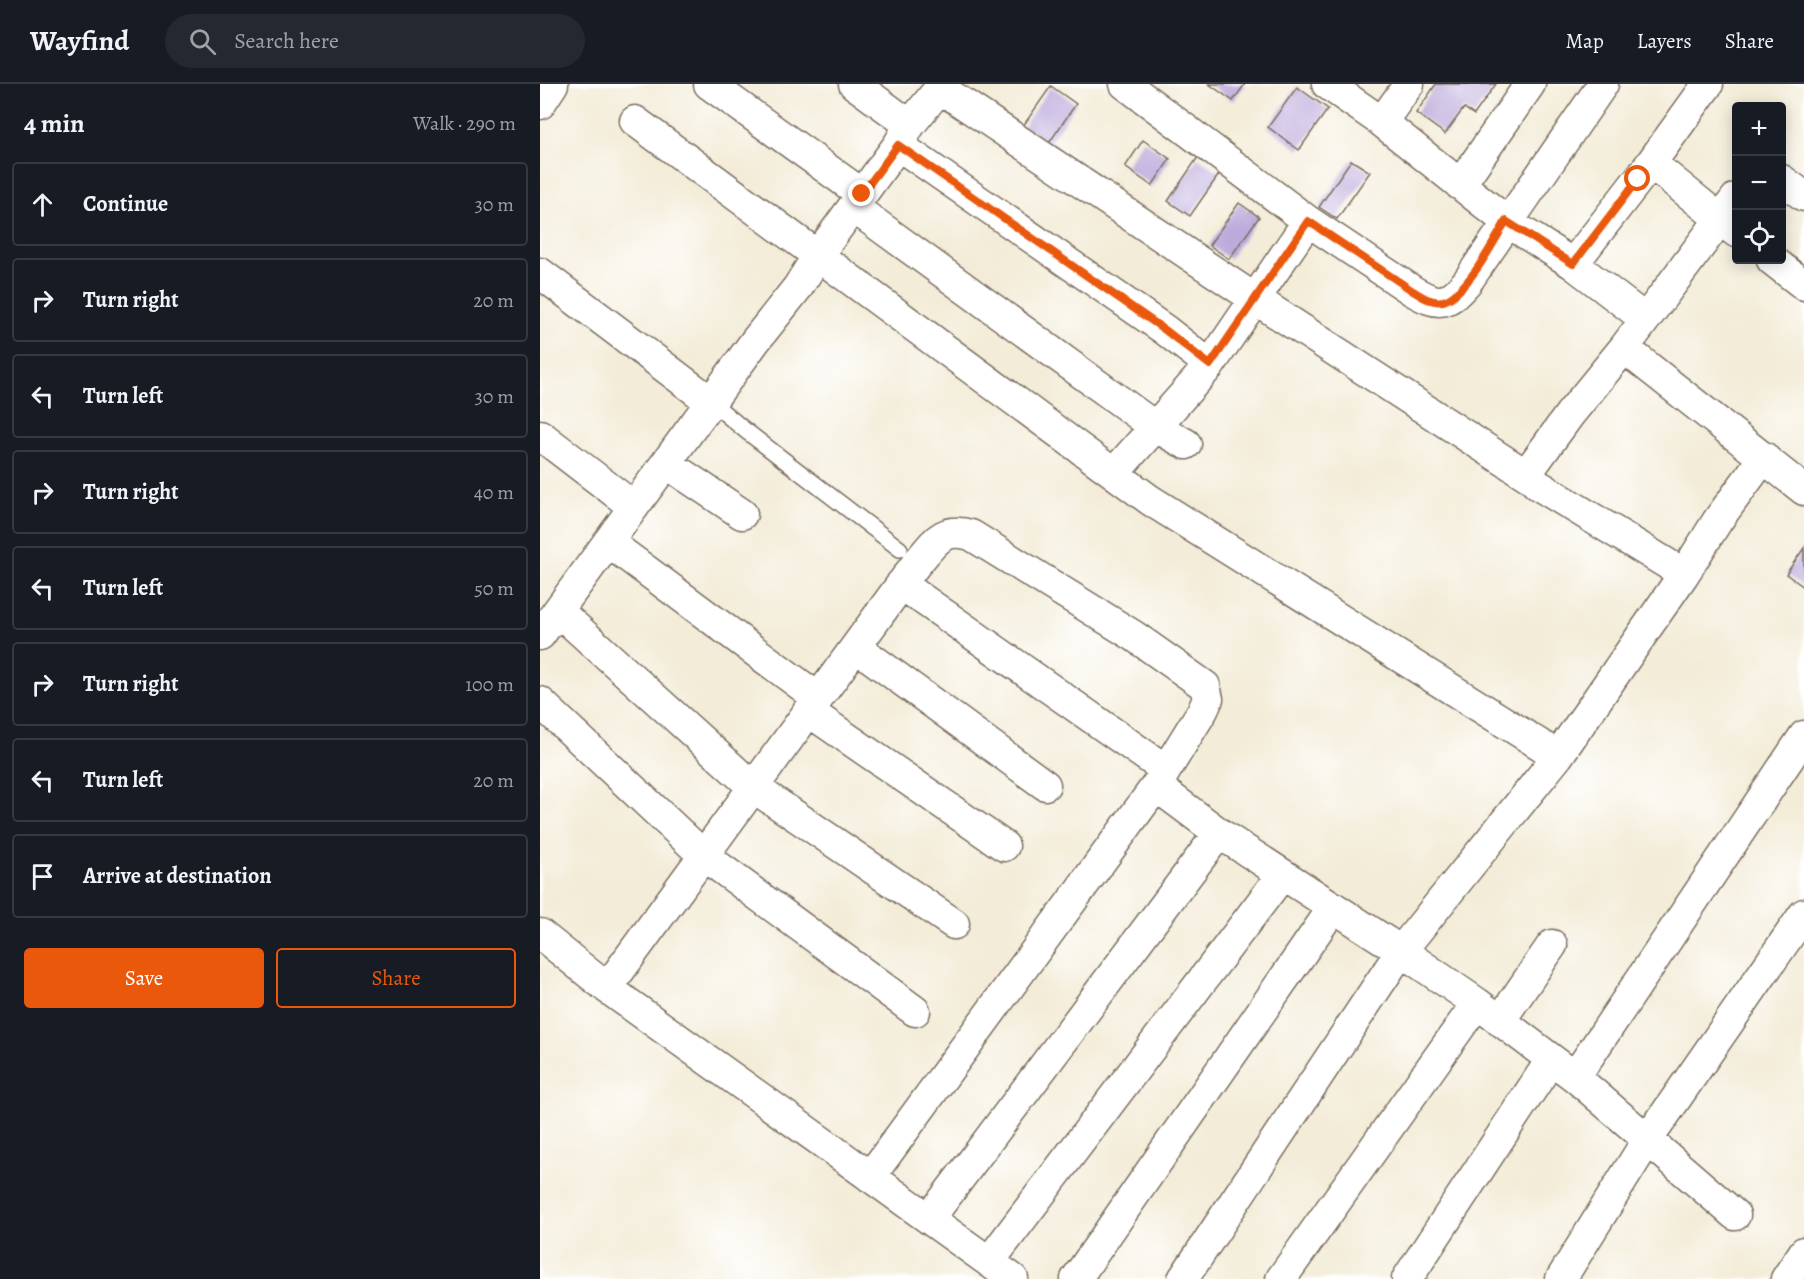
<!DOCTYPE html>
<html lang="en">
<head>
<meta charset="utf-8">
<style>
  :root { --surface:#171b24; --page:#242831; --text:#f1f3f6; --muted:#9ea1a6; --line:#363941; --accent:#ea580c }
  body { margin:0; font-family:Alegreya,serif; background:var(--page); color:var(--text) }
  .controls { position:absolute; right:18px; top:18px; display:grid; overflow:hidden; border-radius:6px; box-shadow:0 3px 15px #0003 }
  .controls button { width:54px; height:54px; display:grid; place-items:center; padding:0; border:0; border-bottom:2px solid var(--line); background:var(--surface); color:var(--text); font:30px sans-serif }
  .stop { position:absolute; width:18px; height:18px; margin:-14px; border:4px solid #ea580c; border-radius:50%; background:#fff }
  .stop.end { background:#ea580c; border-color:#fff; box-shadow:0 2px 6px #0008 }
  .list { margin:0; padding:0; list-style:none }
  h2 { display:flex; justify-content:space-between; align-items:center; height:78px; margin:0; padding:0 24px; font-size:26px }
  h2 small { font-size:20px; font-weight:400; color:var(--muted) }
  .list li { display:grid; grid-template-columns:39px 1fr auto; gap:18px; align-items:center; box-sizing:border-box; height:84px; margin:0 12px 12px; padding:0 12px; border:2px solid var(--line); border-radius:6px }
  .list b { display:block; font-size:22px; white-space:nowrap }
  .list em { font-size:20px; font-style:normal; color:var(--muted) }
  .actions { display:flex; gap:12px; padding:18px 24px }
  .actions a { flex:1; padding:14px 0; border:2px solid var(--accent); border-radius:6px; text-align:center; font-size:21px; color:var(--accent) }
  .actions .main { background:var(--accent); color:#fff }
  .icon { flex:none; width:33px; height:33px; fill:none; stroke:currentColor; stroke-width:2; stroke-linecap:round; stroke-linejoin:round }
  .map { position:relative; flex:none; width:1264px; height:1195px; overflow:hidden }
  header { display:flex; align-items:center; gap:36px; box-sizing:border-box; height:84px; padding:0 30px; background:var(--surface); border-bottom:2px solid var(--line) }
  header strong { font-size:28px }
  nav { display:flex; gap:33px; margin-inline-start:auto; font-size:21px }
  .search { width:420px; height:54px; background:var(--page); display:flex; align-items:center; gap:15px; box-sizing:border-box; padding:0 21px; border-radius:33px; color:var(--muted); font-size:22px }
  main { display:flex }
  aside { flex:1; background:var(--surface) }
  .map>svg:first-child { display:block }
</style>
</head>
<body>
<header>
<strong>Wayfind</strong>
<div class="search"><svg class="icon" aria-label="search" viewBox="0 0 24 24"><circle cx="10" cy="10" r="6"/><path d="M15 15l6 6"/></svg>Search here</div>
<nav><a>Map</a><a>Layers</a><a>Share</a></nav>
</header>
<main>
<aside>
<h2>4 min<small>Walk · 290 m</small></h2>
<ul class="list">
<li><svg class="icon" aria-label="ahead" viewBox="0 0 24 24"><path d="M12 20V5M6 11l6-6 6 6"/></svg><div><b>Continue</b></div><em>30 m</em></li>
<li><svg class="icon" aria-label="right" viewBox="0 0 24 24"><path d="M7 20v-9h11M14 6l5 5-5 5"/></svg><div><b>Turn right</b></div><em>20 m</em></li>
<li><svg class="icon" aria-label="left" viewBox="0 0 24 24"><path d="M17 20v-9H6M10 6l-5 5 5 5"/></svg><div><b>Turn left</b></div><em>30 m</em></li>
<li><svg class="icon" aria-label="right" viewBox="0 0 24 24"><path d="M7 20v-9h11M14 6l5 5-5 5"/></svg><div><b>Turn right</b></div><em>40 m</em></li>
<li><svg class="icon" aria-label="left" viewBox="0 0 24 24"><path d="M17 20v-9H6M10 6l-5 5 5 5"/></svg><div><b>Turn left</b></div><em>50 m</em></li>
<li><svg class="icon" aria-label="right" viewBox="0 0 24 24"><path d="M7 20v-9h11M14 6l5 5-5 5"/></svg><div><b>Turn right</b></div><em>100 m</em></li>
<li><svg class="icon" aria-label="left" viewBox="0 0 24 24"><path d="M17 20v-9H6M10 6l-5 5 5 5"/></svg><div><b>Turn left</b></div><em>20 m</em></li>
<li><svg class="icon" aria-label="arrive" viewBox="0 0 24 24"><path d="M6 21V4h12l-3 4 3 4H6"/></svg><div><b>Arrive at destination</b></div></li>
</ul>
<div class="actions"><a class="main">Save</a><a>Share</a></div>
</aside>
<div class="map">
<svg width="1264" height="1195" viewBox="0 0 1264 1195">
  <rect width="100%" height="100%" fill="#fff"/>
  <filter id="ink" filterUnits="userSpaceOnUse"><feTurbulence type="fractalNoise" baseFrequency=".0167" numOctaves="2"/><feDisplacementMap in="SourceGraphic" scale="12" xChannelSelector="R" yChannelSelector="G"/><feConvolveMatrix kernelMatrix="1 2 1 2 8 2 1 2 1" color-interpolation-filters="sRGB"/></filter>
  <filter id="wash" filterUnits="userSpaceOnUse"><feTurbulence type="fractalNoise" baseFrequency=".008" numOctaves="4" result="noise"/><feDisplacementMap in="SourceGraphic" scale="24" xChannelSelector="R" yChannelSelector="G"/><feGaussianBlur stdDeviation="1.35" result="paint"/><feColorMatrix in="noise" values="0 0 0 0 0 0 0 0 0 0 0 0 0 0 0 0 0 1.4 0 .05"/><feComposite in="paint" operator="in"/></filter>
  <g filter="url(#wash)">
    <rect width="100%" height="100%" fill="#f3ecd8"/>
    <g id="blocks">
      <path fill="#bbaadb" d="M669,0H705L693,17Z
        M896,0H956L934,31L924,24L905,50L876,29Z
        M511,2L536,20L509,59L483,42Z
        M757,3L788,25L759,66L728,43Z
        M603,56L630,75L612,102L585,83Z
        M658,73L680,89L650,132L628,117Z
        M811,76L830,88L797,135L779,123Z
        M699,119L719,133L689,175L669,161Z
        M1264,464V503L1246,490Z"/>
    </g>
  </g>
  <g filter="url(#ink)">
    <use href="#blocks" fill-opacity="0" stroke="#7b6e5f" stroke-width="1.5"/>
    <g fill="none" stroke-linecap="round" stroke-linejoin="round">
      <defs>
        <path id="lane" d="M171,318L206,347L360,465"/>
        <path id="street" d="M169,0L322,110
          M314,0L370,41
          M585,0L768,137L873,207C899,222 907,221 927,198L1063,0
          M787,0L842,38L966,137L1033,180L1105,235
          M400,4L715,215L991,394
          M0,20L13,0
          M95,37L610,416L1018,672
          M842,38L869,0
          M358,61L625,246L670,281
          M1111,79L1196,148
          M1242,96L1264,112
          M920,101L990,0
          M313,123L614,342L646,360
          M1232,176L1264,201
          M1033,180L1111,79L1168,0
          M0,189L171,318
          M1084,264L1264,406
          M0,351L94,423
          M126,379L202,430
          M574,389L670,281L768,137
          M68,458L278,614
          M1144,490L998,401L991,394L990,385L1030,330L1084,264L1196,114
          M361,500L626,686
          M18,527L213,703L414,840
          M0,551L216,256L258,203L278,171L358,61L370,41L403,0
          M316,563L505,701
          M0,618L163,771L375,927
          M268,627L464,762
          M616,702L679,749L861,867L937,919L1035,993L1195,1131
          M0,850L67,904L473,1195
          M67,904L376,480C394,460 401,442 431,451L594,552L665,602L668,615L663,626L616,702L330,1093
          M960,937L1012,861
          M1035,993L1264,652
          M389,1135L679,749
          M449,1178L742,791
          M536,1195L793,824
          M643,1195L861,867L1018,672L1144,490L1178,436L1224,373
          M741,1195L937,919
          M867,1195L1011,976
          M1021,1195L1108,1055L1264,830
          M1246,1195L1264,1168"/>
      </defs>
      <use href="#lane" stroke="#7b6e5f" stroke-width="18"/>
      <use href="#street" stroke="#7b6e5f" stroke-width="33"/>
      <use href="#lane" stroke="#fff" stroke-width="15"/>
      <use href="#street" stroke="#fff" stroke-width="30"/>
    </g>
  </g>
  <g fill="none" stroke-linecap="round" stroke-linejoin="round" filter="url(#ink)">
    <path stroke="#ea580c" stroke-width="8" d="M322,110L358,61L625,246L670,281L768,137L873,207C883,213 891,219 903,217C925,212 955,156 966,137L1033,180L1098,95"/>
  </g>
</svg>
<div class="controls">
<button>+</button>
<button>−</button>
<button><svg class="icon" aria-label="locate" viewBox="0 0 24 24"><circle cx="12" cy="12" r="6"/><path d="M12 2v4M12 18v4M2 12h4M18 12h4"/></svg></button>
</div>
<div class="stop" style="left:1098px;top:95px"></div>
<div class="stop end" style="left:322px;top:110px"></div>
</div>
</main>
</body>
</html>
